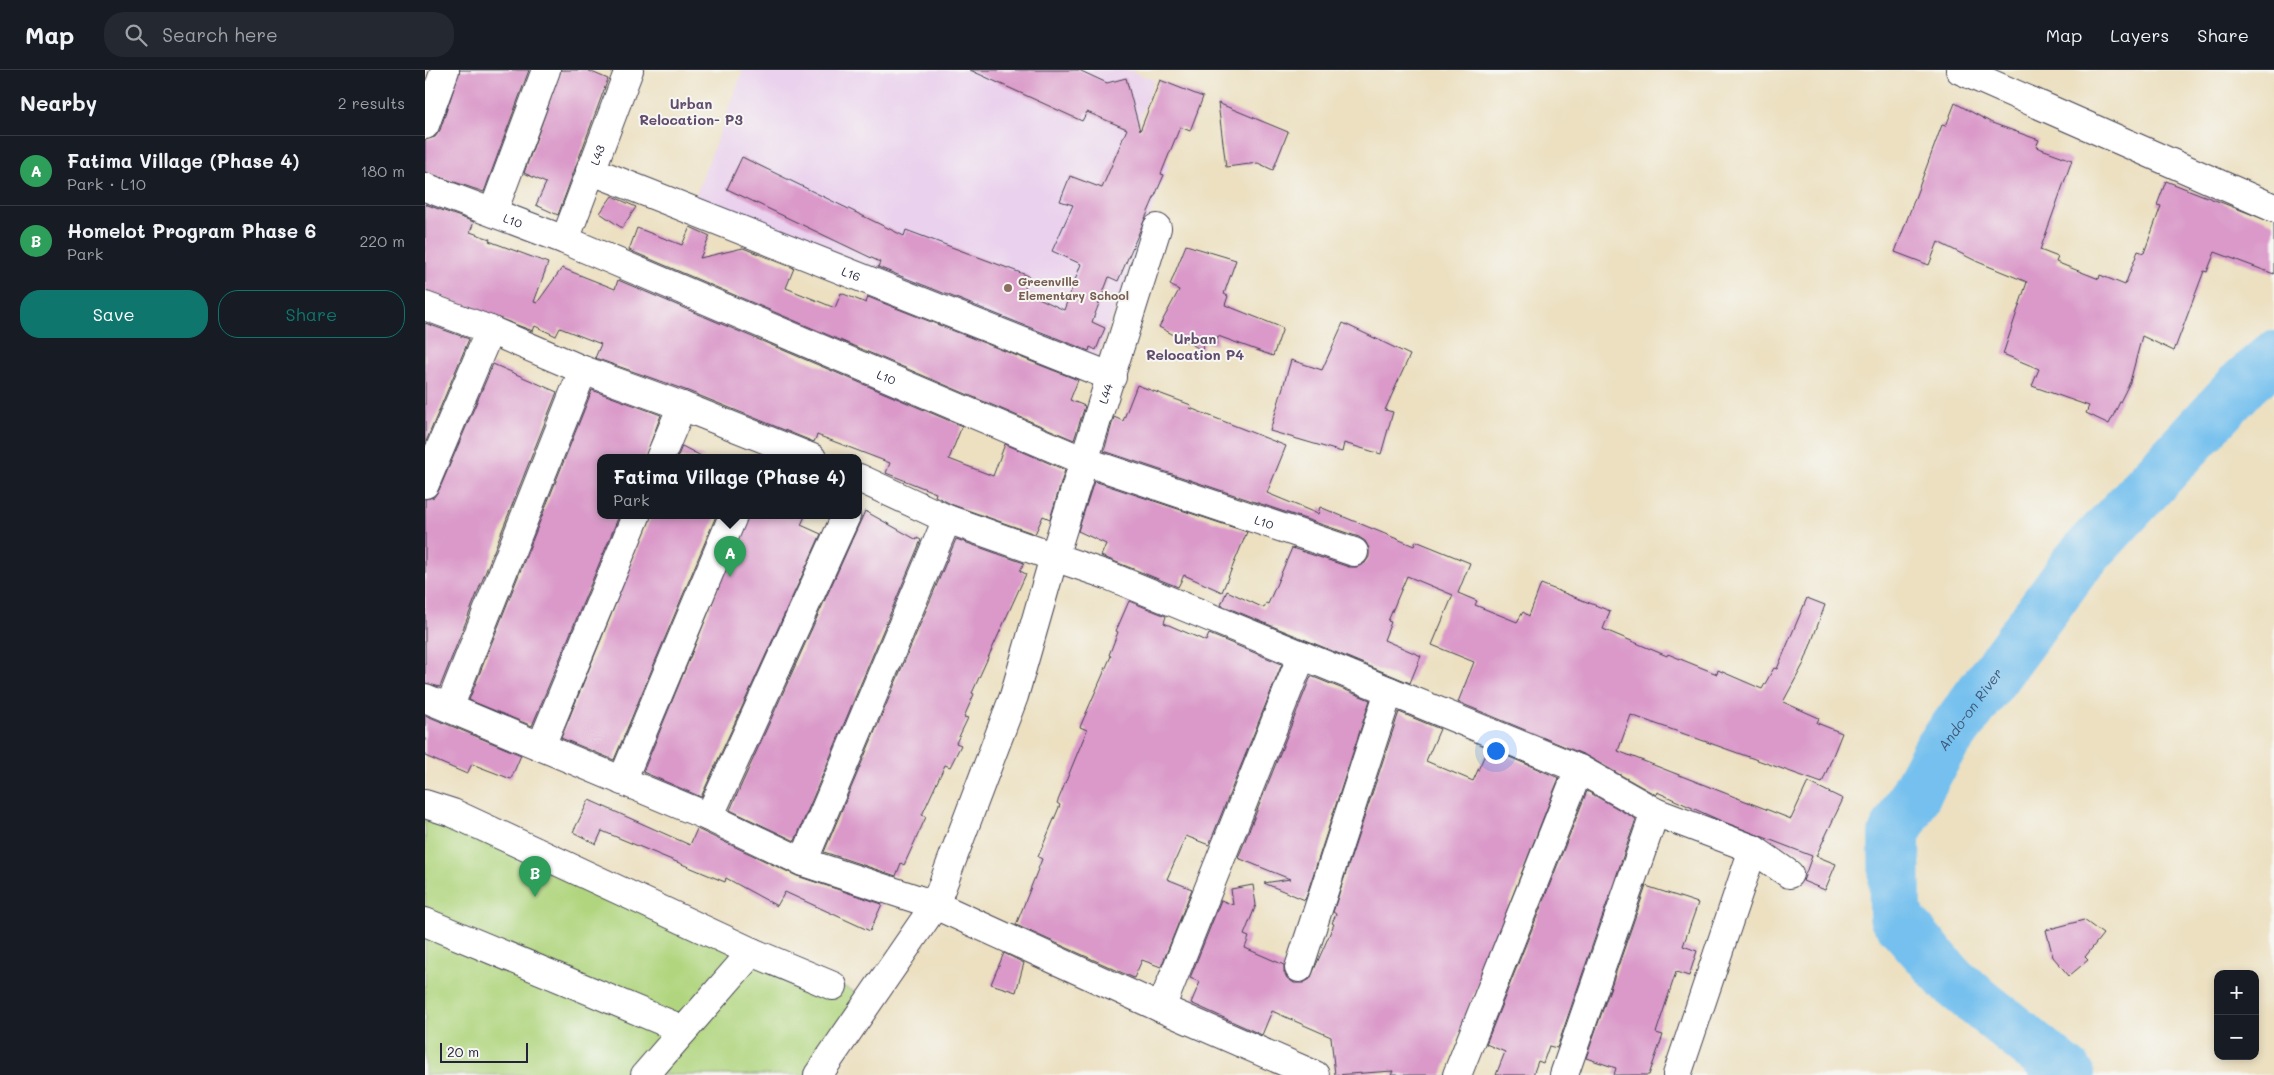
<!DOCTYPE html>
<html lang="en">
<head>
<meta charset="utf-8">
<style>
  :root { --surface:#171b24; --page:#242831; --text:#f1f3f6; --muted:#9ea1a6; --line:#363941; --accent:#0f766e }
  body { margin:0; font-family:Mali,sans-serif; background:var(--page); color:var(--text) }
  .controls { position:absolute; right:15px; bottom:15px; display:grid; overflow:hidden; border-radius:10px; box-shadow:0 2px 8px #0003 }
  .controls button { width:45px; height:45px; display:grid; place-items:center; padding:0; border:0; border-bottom:1px solid var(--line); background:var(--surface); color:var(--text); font:25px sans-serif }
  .scale { position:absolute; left:15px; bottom:12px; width:88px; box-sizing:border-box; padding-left:5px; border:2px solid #22223b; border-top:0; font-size:14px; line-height:18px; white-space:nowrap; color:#22223b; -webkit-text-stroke:4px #f6f6f2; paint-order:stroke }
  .you { position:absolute; left:1070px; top:680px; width:18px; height:18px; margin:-12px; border:4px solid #fff; border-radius:50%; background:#1a73e8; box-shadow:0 0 0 8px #1a73e833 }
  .badge { display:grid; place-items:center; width:32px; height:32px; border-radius:50%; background:var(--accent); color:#fff; font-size:16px; font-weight:700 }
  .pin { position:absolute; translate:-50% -41px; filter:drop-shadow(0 1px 2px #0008) }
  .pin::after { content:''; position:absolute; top:26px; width:18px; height:15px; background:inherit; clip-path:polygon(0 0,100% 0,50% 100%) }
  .popup { position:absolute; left:172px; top:384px; width:265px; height:65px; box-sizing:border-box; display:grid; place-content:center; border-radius:10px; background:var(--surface); filter:drop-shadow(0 1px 4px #0005); font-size:16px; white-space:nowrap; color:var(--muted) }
  .popup b { font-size:19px; color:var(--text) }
  .popup::after { content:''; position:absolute; left:50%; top:100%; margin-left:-10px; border:10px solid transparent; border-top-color:var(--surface) }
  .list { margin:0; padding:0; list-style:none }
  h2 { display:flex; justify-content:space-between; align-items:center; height:65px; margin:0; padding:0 20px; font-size:21px }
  h2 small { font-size:16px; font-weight:400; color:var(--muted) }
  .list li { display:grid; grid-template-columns:32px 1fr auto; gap:15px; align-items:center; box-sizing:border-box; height:70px; padding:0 20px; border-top:1px solid var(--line) }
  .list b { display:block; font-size:19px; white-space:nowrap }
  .list p { margin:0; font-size:16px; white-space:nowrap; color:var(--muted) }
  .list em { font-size:16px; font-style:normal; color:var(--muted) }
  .actions { display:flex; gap:10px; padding:15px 20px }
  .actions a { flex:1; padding:11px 0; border:1px solid var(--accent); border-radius:20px; text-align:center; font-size:18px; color:var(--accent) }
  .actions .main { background:var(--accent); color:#fff }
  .icon { flex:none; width:28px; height:28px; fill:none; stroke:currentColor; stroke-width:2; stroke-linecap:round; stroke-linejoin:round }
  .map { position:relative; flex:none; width:1849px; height:1005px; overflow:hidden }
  header { display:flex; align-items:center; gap:30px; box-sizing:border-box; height:70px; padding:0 25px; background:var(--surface); border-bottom:1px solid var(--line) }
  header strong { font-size:24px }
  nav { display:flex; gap:28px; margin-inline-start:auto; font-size:18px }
  .search { width:350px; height:45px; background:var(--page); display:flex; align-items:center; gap:12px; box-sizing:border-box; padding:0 18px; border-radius:20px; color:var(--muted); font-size:19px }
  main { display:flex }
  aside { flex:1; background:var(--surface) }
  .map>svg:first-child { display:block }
</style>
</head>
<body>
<header>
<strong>Map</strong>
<div class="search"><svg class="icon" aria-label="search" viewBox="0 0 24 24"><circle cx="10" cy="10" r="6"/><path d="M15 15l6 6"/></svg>Search here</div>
<nav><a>Map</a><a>Layers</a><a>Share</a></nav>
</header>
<main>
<aside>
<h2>Nearby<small>2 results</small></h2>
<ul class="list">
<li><span class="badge" style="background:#2e9e5b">A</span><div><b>Fatima Village (Phase 4)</b><p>Park · L10</p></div><em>180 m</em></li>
<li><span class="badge" style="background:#2e9e5b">B</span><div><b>Homelot Program Phase 6</b><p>Park</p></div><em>220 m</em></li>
</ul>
<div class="actions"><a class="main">Save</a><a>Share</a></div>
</aside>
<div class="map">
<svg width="1849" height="1005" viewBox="0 0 1849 1005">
  <rect width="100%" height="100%" fill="#f6f6f2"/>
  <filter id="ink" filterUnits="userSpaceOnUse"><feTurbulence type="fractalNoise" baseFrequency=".02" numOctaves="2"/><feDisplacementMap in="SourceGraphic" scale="10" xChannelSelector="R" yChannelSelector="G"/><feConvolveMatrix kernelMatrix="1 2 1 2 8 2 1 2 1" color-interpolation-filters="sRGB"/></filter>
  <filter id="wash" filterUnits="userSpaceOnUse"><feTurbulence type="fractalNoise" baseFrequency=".0096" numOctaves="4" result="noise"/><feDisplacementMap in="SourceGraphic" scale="20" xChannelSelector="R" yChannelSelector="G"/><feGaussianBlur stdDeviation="1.12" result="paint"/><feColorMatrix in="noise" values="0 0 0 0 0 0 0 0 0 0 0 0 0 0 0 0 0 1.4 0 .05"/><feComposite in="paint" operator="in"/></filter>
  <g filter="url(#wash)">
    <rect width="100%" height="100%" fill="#ece0c1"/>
    <path fill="#ead1ed" d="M318,0H703L729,10L704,78L744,94L667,301L267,135Z"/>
    <path fill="#b0d57e" stroke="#697c5c" d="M0,728L441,927L384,1005H0Z"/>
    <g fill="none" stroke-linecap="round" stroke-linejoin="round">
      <path stroke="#74c0ee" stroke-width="52" id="s1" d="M1644,1005L1527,911L1470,846L1469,764L1513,682L1652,493L1820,312L1849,287"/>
    </g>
    <g id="blocks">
      <path fill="#da99c9" d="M35,0H104L59,122L0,102V70L10,67L15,60Z
        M136,0H162L183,9L133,145L111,135L121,113L99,103Z
        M545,0H654L682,13L701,8L715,61L735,10L778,27L765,61L755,57L736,104L739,105L693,211L684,207L667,252L680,258L671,280L665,277L664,281L453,197L455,192L302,119L317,87L479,166L481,160L604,206L599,221L639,240L656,194L627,181L648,135L635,131L645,106L677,118L702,59L662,42L657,51Z
        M793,33L863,62L848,100L833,93L801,97Z
        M1530,33L1567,53L1614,70L1611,77L1647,90L1615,180L1633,187L1631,192L1674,209L1675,205L1700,215L1713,181L1719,183L1736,136L1732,135L1741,111L1849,153V204L1790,182L1782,202L1779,201L1749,281L1717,266L1705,312L1684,354L1661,343L1664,336L1607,316L1614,299L1578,284L1602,212L1553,192L1513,172L1504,195L1470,182L1517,55L1521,56Z
        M187,126L211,137L197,158L175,143Z
        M0,134L49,152L45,162L65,169L64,171L123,193L109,232L112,233L137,198L190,219L193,210L537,356L524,389L568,406L580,374L640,400L625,449L618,446L610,464L528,435L510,426L511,423L461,403L465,393L392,365L389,372L263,321L170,288L176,274L135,258L131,266L110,256L108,261L0,221Z
        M265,157L285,166L275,188L318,178L369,198L361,218L410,238L416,223L441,233L443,227L653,310L645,330L660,336L649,370L204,180L212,158L257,175Z
        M761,175L811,190L799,224L803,226L800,235L858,258L848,286L793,266L791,275L779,272L777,280L734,257L754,220L745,215Z
        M0,253L44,269L0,374Z
        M918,253L985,285L960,340L968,342L956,384L919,373L917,382L845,361L866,290L897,300Z
        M68,294L132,322L15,617L0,613V429L9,427L14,420Z
        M712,315L766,335L765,338L861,376L842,423L893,444L895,437L989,476L991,471L1045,493L1033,523L1052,531L1050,535L1092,552L1098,542L1104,546L1116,514L1185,541L1178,559L1242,586L1243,584L1292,604L1293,600L1337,619L1349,598L1352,599L1382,528L1400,535L1379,593L1358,632L1394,648L1392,653L1417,663L1397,713L1206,645L1193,681L1366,749L1383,712L1418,729L1391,786L1411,794L1400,820L1378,811L1387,786L1294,750L1232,722L1231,725L1160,685L1033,632L1049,592L1007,575L1028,525L982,506L963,551L966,552L959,570L996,586L985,613L796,535L802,521L839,538L841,533L843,534L867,478L924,497H932L940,493L944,487V478L940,471L934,467L679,381L689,347L698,351Z
        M167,320L236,345L220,388H176V446H194L107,656L44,630Z
        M257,376L280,388H252Z
        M669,411L822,462L797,522L759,505L753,517L676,486L681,474L653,461Z
        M440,441L492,470V468L496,470L370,771L305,740Z
        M226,446H291L189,690L136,668Z
        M323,446H380L376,455L396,464L276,727L218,702Z
        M531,469L599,493L595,501L601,504L547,623L549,624L539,647L543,648L531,673L536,675L525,697L520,695L497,745L501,747L479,795L476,793L471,806L399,782Z
        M704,531L741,546L739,553L781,571L784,564L857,594L784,775L761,766L742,809L767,819L736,897L717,890L709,908L591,855L617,789L613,787L635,735L632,733L662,660L655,657L686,586L684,585L693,562L691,561Z
        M886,606L945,630L880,830L839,813L865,809L813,788Z
        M974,642L1015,659L1001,691L1048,711L1063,678L1134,708L1017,1005H966L968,1001L910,1005L906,967L847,941L837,965L766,933L775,912L765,908L796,830L808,835L806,819L828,815L831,835L819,865L824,867L820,878L859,895V902L862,908L869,913H878L885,909L909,854L907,853L911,844L908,842Z
        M0,645L96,685L86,709L47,694L42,704L0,686Z
        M1162,721L1211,749L1132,978L1124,976L1118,993L1113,991L1108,1005H1071L1080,982L1061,974Z
        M164,730L265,775L272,759L372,806L457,834L445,861L360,822L352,836L301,808L300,812L177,761L171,774L148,762Z
        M1221,816L1273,833L1258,876L1272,881L1264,906L1251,902L1231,963L1238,965L1224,1005H1189L1191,998L1161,988Z
        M1659,850L1678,864L1660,887L1663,890L1644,906L1628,887L1621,860Z
        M579,883L599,893L591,922L566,914Z"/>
    </g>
  </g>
  <g filter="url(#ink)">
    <use href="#blocks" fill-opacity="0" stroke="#403e4f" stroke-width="1"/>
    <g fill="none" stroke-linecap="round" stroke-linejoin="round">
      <defs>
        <g id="street">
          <path d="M1535,0L1849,138"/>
          <path d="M0,55L20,0"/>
          <path id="s2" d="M165,100L687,307"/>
          <path id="s3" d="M0,117L140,170L659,391L929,482"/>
          <path d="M68,142L121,0"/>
          <path id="s4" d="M140,170L204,0"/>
          <path d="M0,236L65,260L158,300L257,336L387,388"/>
          <path d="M235,388L257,336"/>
          <path id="s5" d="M434,408L522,449L629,487L732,158"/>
          <path d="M0,414L65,260"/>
          <path d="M0,628L284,747L378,792L510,835L736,938L890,1005"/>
          <path d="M24,638L158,300"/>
          <path d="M116,676L211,446"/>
          <path d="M197,711L308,446"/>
          <path d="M0,734L28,743L327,882L408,916"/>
          <path d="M284,747L421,446"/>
          <path d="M378,792L522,449"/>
          <path d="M0,852L259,960"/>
          <path d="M874,898L964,621"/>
          <path d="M736,938L877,585"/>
          <path d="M220,1005L327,882"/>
          <path d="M393,1005L510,835L589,626L629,487L682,505L1154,699L1230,742L1328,779L1364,804"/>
          <path d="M1032,1005L1154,699"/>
          <path d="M1139,1005L1230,742"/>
          <path d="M1252,1005L1328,779"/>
        </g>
      </defs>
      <use href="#street" stroke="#403e4f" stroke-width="30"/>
      <use href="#street" stroke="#fff" stroke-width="28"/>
    </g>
  </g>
  <circle fill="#8d6e63" stroke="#f6f6f2" stroke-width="2" cx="583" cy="218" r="5"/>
  <g text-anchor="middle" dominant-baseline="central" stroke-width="4" stroke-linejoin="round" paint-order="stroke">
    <g font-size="12" fill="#22223b" stroke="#f6f6f2">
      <text stroke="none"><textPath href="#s4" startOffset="91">L43</textPath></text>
      <text stroke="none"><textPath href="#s3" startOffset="94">L10</textPath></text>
      <text stroke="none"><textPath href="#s2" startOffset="281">L16</textPath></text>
      <text stroke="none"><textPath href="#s3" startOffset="499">L10</textPath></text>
      <text stroke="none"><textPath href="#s5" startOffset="382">L44</textPath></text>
      <text stroke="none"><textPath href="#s3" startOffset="904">L10</textPath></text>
    </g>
    <g font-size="12" font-weight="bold" fill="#785e54" stroke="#f6f6f2" text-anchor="start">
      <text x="593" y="211">Greenville<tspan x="593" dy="14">Elementary School</tspan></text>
    </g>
    <g font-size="14" font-weight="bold" fill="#624c6d" stroke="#f6f6f2">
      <text x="266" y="33">Urban<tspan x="266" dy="16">Relocation- P3</tspan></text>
      <text x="770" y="268">Urban<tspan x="770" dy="16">Relocation P4</tspan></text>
    </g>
    <g font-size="14" font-style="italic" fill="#3f597a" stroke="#f6f6f2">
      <text stroke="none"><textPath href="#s1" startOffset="465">Ando-on River</textPath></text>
    </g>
  </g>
</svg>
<div class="controls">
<button>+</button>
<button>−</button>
</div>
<div class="scale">20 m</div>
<div class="you"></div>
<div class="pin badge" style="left:305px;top:507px;background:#2e9e5b">A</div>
<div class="popup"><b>Fatima Village (Phase 4)</b>Park</div>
<div class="pin badge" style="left:110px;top:827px;background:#2e9e5b">B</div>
</div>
</main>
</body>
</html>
